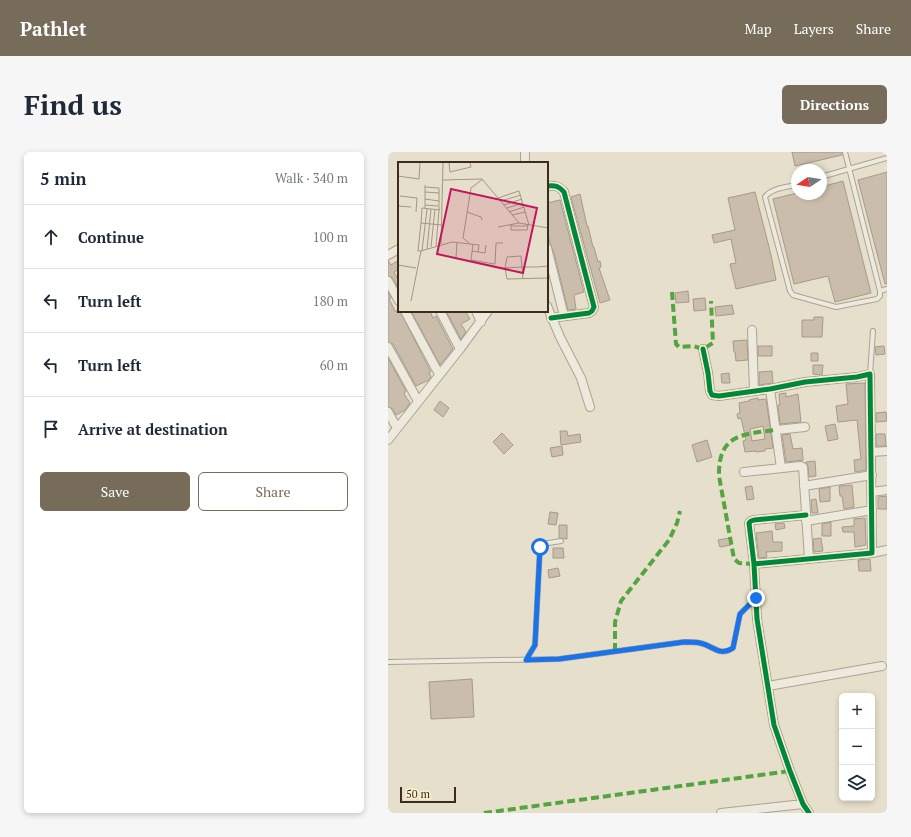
<!DOCTYPE html>
<html lang="en">
<head>
<meta charset="utf-8">
<style>
  :root { --surface:#fff; --page:#f6f6f7; --text:#1f2937; --muted:#747a83; --line:#e0e1e3; --accent:#776b59 }
  body { margin:0; font-family:"PT Serif",serif; background:var(--page); color:var(--text) }
  .controls { position:absolute; right:12px; bottom:12px; display:grid; overflow:hidden; border-radius:6px; box-shadow:0 2px 6px #0003 }
  .controls button { width:36px; height:36px; display:grid; place-items:center; padding:0; border:0; border-bottom:1px solid var(--line); background:var(--surface); color:var(--text); font:20px sans-serif }
  .compass { position:absolute; left:403px; top:12px; width:36px; height:36px; border-radius:50%; background:var(--surface); box-shadow:0 2px 6px #0003; rotate:258deg }
  .scale { position:absolute; left:12px; bottom:10px; width:56px; box-sizing:border-box; padding-left:4px; border:2px solid #3b2c1b; border-top:0; font-size:11px; line-height:14px; white-space:nowrap; color:#3b2c1b; -webkit-text-stroke:3px #f9eecf; paint-order:stroke }
  .stop { position:absolute; width:12px; height:12px; margin:-9px; border:3px solid #1a73e8; border-radius:50%; background:#fff }
  .stop.end { background:#1a73e8; border-color:#fff; box-shadow:0 1px 4px #0008 }
  .list { margin:0; padding:0; list-style:none }
  h2 { display:flex; justify-content:space-between; align-items:center; height:52px; margin:0; padding:0 16px; font-size:17px }
  h2 small { font-size:13px; font-weight:400; color:var(--muted) }
  .list li { display:grid; grid-template-columns:26px 1fr auto; gap:12px; align-items:center; box-sizing:border-box; height:64px; padding:0 16px; border-top:1px solid var(--line) }
  .list b { display:block; font-size:15px; white-space:nowrap }
  .list em { font-size:13px; font-style:normal; color:var(--muted) }
  .actions { display:flex; gap:8px; padding:12px 16px }
  .actions a { flex:1; padding:9px 0; border:1px solid var(--accent); border-radius:6px; text-align:center; font-size:14px; color:var(--accent) }
  .actions .main { background:var(--accent); color:#fff }
  .icon { flex:none; width:22px; height:22px; fill:none; stroke:currentColor; stroke-width:2; stroke-linecap:round; stroke-linejoin:round }
  .map { position:relative; flex:none; width:499px; height:661px; overflow:hidden; border-radius:6px }
  header { display:flex; align-items:center; gap:24px; box-sizing:border-box; height:56px; padding:0 20px; background:var(--accent); color:#fff }
  header strong { font-size:19px }
  nav { display:flex; gap:22px; margin-inline-start:auto; font-size:14px }
  .intro { display:flex; align-items:center; justify-content:space-between; box-sizing:border-box; height:96px; padding:0 24px }
  h1 { margin:0; font-size:28px }
  .button { padding:10px 18px; border-radius:6px; background:var(--accent); color:#fff; font-size:14px; font-weight:700 }
  main { display:flex; gap:24px; padding:0 24px }
  aside { flex:1; background:var(--surface); border-radius:6px; box-shadow:0 2px 6px #0003 }
  .map>svg:first-child { display:block }
</style>
</head>
<body>
<header>
<strong>Pathlet</strong>
<nav><a>Map</a><a>Layers</a><a>Share</a></nav>
</header>
<div class="intro"><h1>Find us</h1><a class="button">Directions</a></div>
<main>
<aside>
<h2>5 min<small>Walk · 340 m</small></h2>
<ul class="list">
<li><svg class="icon" aria-label="ahead" viewBox="0 0 24 24"><path d="M12 20V5M6 11l6-6 6 6"/></svg><div><b>Continue</b></div><em>100 m</em></li>
<li><svg class="icon" aria-label="left" viewBox="0 0 24 24"><path d="M17 20v-9H6M10 6l-5 5 5 5"/></svg><div><b>Turn left</b></div><em>180 m</em></li>
<li><svg class="icon" aria-label="left" viewBox="0 0 24 24"><path d="M17 20v-9H6M10 6l-5 5 5 5"/></svg><div><b>Turn left</b></div><em>60 m</em></li>
<li><svg class="icon" aria-label="arrive" viewBox="0 0 24 24"><path d="M6 21V4h12l-3 4 3 4H6"/></svg><div><b>Arrive at destination</b></div></li>
</ul>
<div class="actions"><a class="main">Save</a><a>Share</a></div>
</aside>
<div class="map">
<svg width="499" height="661" viewBox="0 0 499 661">
  <rect width="100%" height="100%" fill="#e6dfcb"/>
  <path fill="#cabdab" stroke="#a69a8a" fill-rule="evenodd" d="M404,0H454V3L407,14Z
    M499,20V132H497L470,28Z
    M455,29L483,141L447,150L440,124L406,132L385,47L409,41V42H433V35Z
    M367,40L383,103L388,128L348,137L342,112L348,111L343,87L326,91L324,83L347,78L340,46Z
    M192,42L199,74H200L205,95H206L210,110L212,109L213,115L211,116L222,148L212,151L183,45Z
    M172,48L196,140L186,143L188,157L180,158L166,101L162,91L159,80V51Z
    M0,108L3,113L11,108V117L6,120L11,129V138L5,126L0,124Z
    M300,139L301,150L288,151L287,141Z
    M0,140L3,146L1,147L7,159H12L43,220L41,221L43,225L41,228L28,234L5,192L0,190Z
    M317,146L318,158L306,159L305,147Z
    M344,153L346,162L328,164L327,155Z
    M23,159H42L45,166L48,164L65,197L52,213Z
    M58,159H77L82,167L73,172L78,180L73,187Z
    M426,165H435L434,185H414V168H426Z
    M359,188L360,208L348,209L347,200H346L345,189Z
    M370,194H384V204H370Z
    M496,194L497,202L488,203L487,195Z
    M423,201H430V209H423Z
    M0,206L18,239L16,242L22,251L17,258L8,263L5,257L0,255Z
    M425,213H435L434,223L425,222Z
    M384,219L385,231L371,233V220Z
    M341,221L342,231H334L333,222Z
    M477,231L478,318L467,320L466,308L473,307L469,268L450,270L448,254L460,252L458,232Z
    M398,241V245L410,242L413,270L392,272L390,253H392L391,242Z
    M370,246V248L378,247L385,296L377,297V299L368,300V299L357,300L355,289L358,288L353,266L350,267L349,262L352,261L351,251L361,249V248ZM375,274L377,287L364,289L362,277Z
    M52,249L61,256L55,265L46,258Z
    M498,260L499,269L488,270V261Z
    M447,272L450,287L440,289L437,274Z
    M172,279H179L180,284L192,282L193,290L173,293Z
    M114,281L125,293L116,302L105,290Z
    M402,282L405,297L414,296L415,308L398,310L394,283Z
    M488,282H497L498,294H488Z
    M319,288L324,305L309,310L304,293Z
    M174,294L175,303L164,305L162,296Z
    M427,309L428,324L421,325L420,314L418,310Z
    M464,333L466,355L456,357L454,344H452L451,334Z
    M364,334L366,347L359,348L357,335Z
    M442,335V349L432,350L431,337Z
    M499,344V357H490V345Z
    M428,347L430,361H424L423,348Z
    M162,360L170,361L168,373L160,372Z
    M477,366L478,393L467,395L466,380H455L454,375L466,374V367Z
    M443,370V384H434V372Z
    M396,371L397,376L388,378L387,372Z
    M171,373H179V387L171,386Z
    M384,379L385,390H394V399L378,400L379,405L371,406L368,381Z
    M341,386L343,393L332,395L330,388Z
    M433,386L435,399L426,400L425,387Z
    M165,396H175L176,406H165Z
    M482,407L483,419H471L470,408Z
    M170,416L172,424L161,426L160,418Z
    M84,527L86,565L43,567L41,530Z"/>
  <g fill="none" stroke-linecap="round" stroke-linejoin="round">
    <defs>
      <path id="service" d="M433,25L499,6
        M409,33C399,35 383,36 377,45L402,139L405,143L448,155L489,147L492,144V139L457,0
        M492,139L499,137
        M482,222L485,179
        M138,508L147,493L152,395L154,392L173,389
        M0,510L171,507L296,490C301,490 307,490 312,491C326,494 331,505 345,496L352,462L367,447"/>
      <path id="minor" d="M137,0V11
        M159,34C167,33 171,34 176,40L206,155L204,159L201,161L163,166
        M159,96L176,164
        M0,103L11,97
        M0,129L11,149
        M159,154L172,185L193,226L202,255
        M17,159L51,222
        M52,159L72,197
        M88,159L93,170
        M364,178L366,239
        M0,195L30,249
        M315,197L320,221L322,239L324,243L331,244L382,237L417,230L469,225L482,222L484,401L366,412
        M382,237L393,316
        M0,260L9,276
        M388,278L417,275
        M0,288L72,197L100,159
        M483,300L499,299
        M356,320L413,314L415,315L421,407
        M416,334L484,323
        M484,340L499,338
        M418,363L366,368L363,369L361,371L366,412L369,467L386,573L402,619L415,652L421,661
        M418,369L484,358
        M484,401L499,398
        M380,534L494,514
        M333,661L415,652"/>
    </defs>
    <use href="#service" stroke="#aba394" stroke-width="6"/>
    <use href="#minor" stroke="#aba394" stroke-width="10"/>
    <use href="#service" stroke="#eee9dd" stroke-width="4"/>
    <use href="#minor" stroke="#eee9dd" stroke-width="8"/>
    <path stroke="#54a440" stroke-width="4" stroke-dasharray="8 4" stroke-linecap="butt" d="M284,140L288,192L291,195L305,194L315,197L325,191L323,149
      M366,412L351,411L346,407L331,324C330,282 355,282 388,278
      M227,499V470L233,449L281,388L289,371L292,359
      M96,661L402,619"/>
    <defs>
      <path id="cycleway" d="M159,34C167,33 171,34 176,40L206,155L204,159L201,161L163,166
        M315,197L320,221L322,239L324,243L331,244L382,237L417,230L469,225L482,222L484,401L366,412
        M418,363L366,368L363,369L361,371L366,412L369,467L386,573L402,619L415,652L421,661"/>
    </defs>
    <use href="#cycleway" stroke="#f9eecf" stroke-width="8"/>
    <use href="#cycleway" stroke="#00873e" stroke-width="5"/>
  </g>
  <g fill="none" stroke-linecap="round" stroke-linejoin="round">
    <path stroke="#1a73e8" stroke-width="5" d="M152,395L147,493L138,508L171,507L296,490C301,490 307,490 312,491C326,494 331,505 345,496L352,462L368,446"/>
  </g>
  <g transform="translate(10 10)">
    <rect width="150" height="150" fill="#e6dfcb"/>
    <path fill="none" stroke="#a29785" stroke-width="1" d="M51,1L52,10L73,5L72,1M0,14L21,17L22,1M45,18L84,17L121,61L150,66M27,25L41,26V48M27,30L41,31M2,34L19,36L18,50M100,36L121,29L131,63M27,37L41,39M103,39L123,33M27,43L40,44M106,43L124,37M0,44L13,45M27,46V23M109,46L125,41M69,50L83,55L84,58M111,50L126,45M114,53L127,50M23,61L24,46L42,48M113,62V68H129L130,63M113,64H130M100,65L121,61M71,81L65,76L73,26L85,17M43,82L45,1M75,82L73,98L97,102L98,81H105M38,84L41,48M33,85L37,47M29,87L33,47M23,89H20L23,61L44,63M24,89L29,47M74,89L87,91L88,83M58,96L59,80M0,103L18,106M107,106L109,117L150,116M125,117L124,105L123,94L109,95L107,106L124,105H139L150,104M13,139L23,89L54,80L81,83L80,90"/>
    <path fill="#c2185b" fill-opacity="0.15" stroke="#c2185b" stroke-width="2" d="M53,27L139,46L125,111L39,92Z"/>
    <rect width="150" height="150" fill="none" stroke="#3b2c1b" stroke-width="2"/>
  </g>
</svg>
<div class="controls">
<button>+</button>
<button>−</button>
<button><svg class="icon" aria-label="layers" viewBox="0 0 24 24"><path d="M12 4l9 5-9 5-9-5zM3 14l9 5 9-5"/></svg></button>
</div>
<svg class="compass" viewBox="-18 -18 36 36"><path d="M0-13l5 13h-10z" fill="#e53935"/><path d="M0 13l5-13h-10z" fill="#747a83"/></svg>
<div class="scale">50 m</div>
<div class="stop" style="left:152px;top:395px"></div>
<div class="stop end" style="left:368px;top:446px"></div>
</div>
</main>
</body>
</html>
